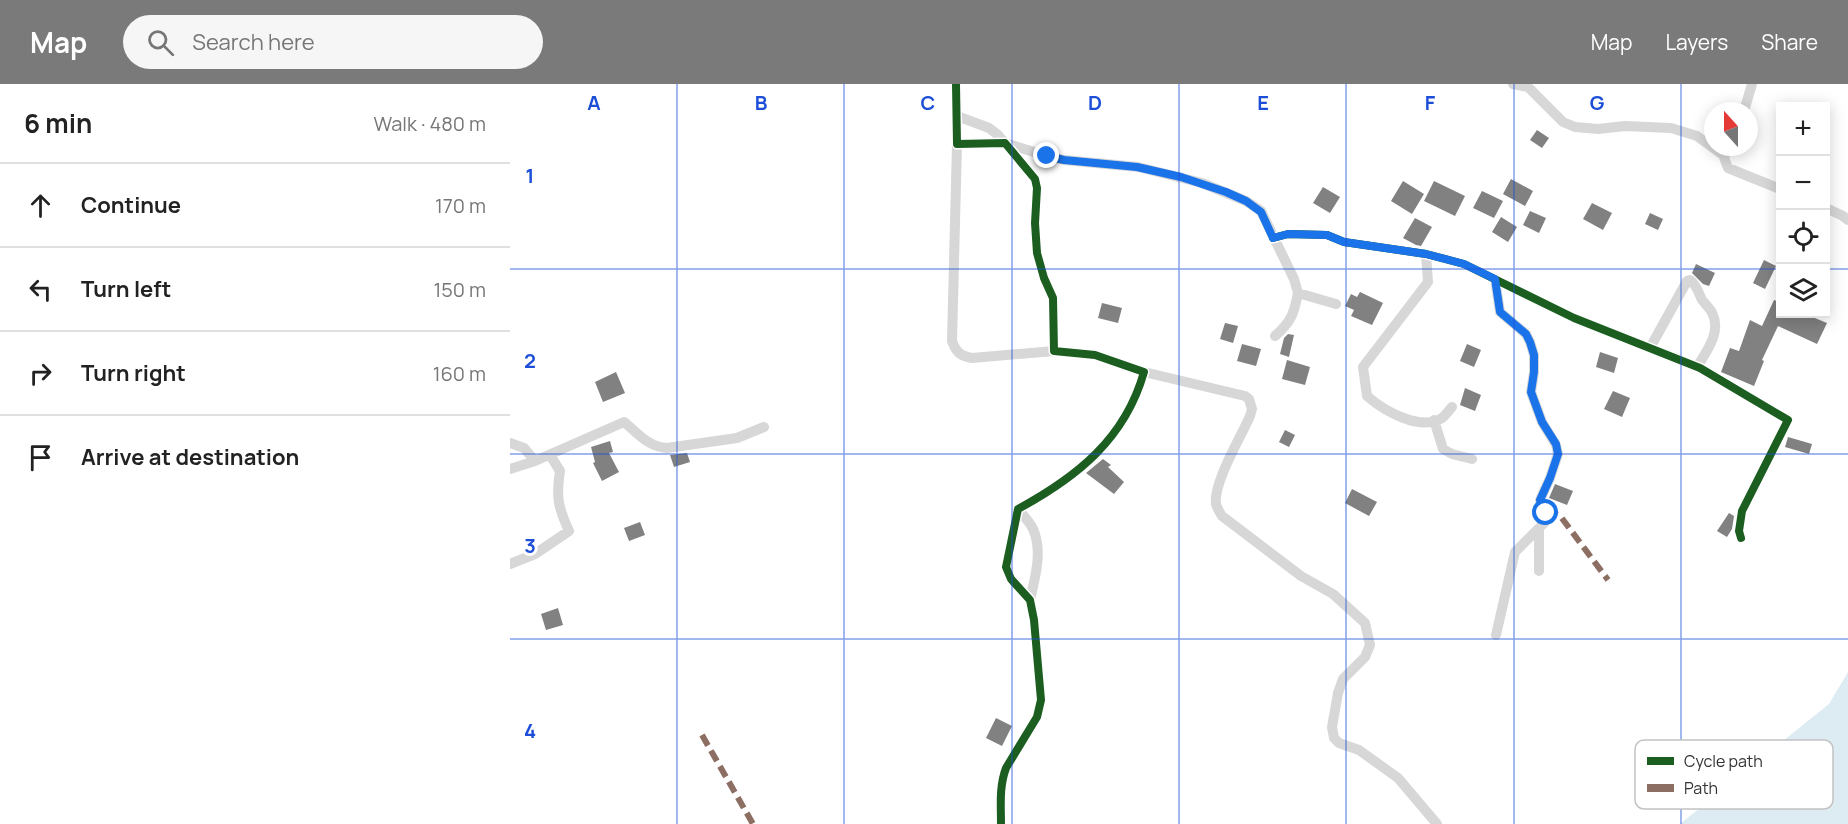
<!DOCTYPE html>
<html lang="en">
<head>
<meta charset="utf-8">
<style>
  :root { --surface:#fff; --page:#f6f6f6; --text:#222; --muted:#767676; --line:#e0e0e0; --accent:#7a7a7a }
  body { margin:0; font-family:Manrope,sans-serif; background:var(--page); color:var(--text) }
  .controls { position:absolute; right:18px; top:18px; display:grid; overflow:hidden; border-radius:0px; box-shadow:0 3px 15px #0003 }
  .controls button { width:54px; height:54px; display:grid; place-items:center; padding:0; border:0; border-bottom:2px solid var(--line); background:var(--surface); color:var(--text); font:30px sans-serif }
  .compass { position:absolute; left:1194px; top:18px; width:54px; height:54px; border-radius:50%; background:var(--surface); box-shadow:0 3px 15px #0003; rotate:339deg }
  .stop { position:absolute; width:18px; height:18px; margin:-14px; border:4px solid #1a73e8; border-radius:50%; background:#fff }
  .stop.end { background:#1a73e8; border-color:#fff; box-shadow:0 2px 6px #0008 }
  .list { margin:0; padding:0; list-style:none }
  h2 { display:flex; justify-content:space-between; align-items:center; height:78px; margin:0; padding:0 24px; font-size:26px }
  h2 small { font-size:20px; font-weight:400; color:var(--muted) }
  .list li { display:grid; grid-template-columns:39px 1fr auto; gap:18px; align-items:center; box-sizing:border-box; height:84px; padding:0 24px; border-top:2px solid var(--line) }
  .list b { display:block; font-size:22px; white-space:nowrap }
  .list em { font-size:20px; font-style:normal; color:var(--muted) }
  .icon { flex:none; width:33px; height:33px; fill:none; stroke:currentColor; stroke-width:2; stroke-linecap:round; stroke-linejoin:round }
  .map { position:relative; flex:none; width:1338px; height:740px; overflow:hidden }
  header { display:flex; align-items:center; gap:36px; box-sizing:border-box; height:84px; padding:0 30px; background:var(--accent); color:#fff }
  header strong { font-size:28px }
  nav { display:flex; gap:33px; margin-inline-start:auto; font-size:21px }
  .search { width:420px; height:54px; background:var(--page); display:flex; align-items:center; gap:15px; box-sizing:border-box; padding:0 21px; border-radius:33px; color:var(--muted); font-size:22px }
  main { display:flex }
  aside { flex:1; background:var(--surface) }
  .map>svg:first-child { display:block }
</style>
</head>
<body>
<header>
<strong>Map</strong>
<div class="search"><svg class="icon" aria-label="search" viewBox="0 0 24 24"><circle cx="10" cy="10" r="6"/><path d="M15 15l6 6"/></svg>Search here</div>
<nav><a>Map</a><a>Layers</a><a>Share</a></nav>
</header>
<main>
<aside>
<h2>6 min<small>Walk · 480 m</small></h2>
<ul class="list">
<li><svg class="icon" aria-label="ahead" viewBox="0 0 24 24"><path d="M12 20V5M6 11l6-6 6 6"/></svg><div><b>Continue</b></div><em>170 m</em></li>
<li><svg class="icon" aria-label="left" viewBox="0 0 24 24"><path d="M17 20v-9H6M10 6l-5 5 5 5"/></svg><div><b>Turn left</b></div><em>150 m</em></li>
<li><svg class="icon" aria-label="right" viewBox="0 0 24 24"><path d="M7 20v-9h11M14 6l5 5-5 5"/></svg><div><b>Turn right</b></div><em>160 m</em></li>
<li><svg class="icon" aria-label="arrive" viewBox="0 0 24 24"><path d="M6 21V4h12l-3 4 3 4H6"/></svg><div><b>Arrive at destination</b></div></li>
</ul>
</aside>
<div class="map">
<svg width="1338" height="740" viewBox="0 0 1338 740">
  <rect width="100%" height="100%" fill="#fff"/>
  <path fill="#ddebf3" d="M1338,588V740H1170L1319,620Z"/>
  <path fill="#818181" d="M1027,46L1039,54L1032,64L1020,56Z
    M1001,95L1023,107L1015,122L993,110Z
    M893,97L914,110L902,130L881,117Z
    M924,97L955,112L945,132L914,117Z
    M813,103L830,113L820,129L803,119Z
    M972,107L993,117L984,134L963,124Z
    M1082,119L1102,129L1093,146L1073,135Z
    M1020,127L1036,134L1029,149L1013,141Z
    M1140,129L1153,135L1148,146L1135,140Z
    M991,133L1007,143L998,158L982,148Z
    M905,134L922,143L911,162L906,161L893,154Z
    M1254,176L1266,182L1255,205L1243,199Z
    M1186,180L1205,189L1199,202L1193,200L1182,189Z
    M850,208L873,219L862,241L841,232L844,226L835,222L841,210L847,213Z
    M1264,216L1270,218V230H1295L1317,239L1307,260L1268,242L1252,276L1254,277L1244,302L1211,288L1220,264L1229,267L1240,236L1252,242Z
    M592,219L612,224L608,239L588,234Z
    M715,239L728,242L723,259L710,255Z
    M778,250L784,251L779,273L770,270L774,254Z
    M732,260L751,265L746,282L727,277Z
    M957,260L971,266L964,283L950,277Z
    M1090,268L1108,274L1104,289L1086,283Z
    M777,276L800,283L795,301L772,295Z
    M106,288L115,309L93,318L85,298Z
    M955,304L971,311L965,327L950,321Z
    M1103,307L1120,314L1112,333L1094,325Z
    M775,346L785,351L779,363L769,358Z
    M1278,353L1302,360L1299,370L1275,363Z
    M100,357L103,368L99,369L109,388L92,397L83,379L85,378L81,363Z
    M177,369L180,378L164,383L160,371Z
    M593,375L601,381L598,383L614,398L604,410L576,389Z
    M1045,400L1063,407L1057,421L1039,414Z
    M842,405L867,418L859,432L835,419Z
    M1219,429L1224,432L1222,445L1217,453L1207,447Z
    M130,438L135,451L119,457L114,444Z
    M48,524L53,541L36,546L31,530Z
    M486,634L502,642L492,662L476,654Z"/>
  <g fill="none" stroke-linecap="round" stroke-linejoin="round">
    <path stroke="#d7d7d7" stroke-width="10" d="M446,0L447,60L495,59L525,95L527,104L525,139L527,169L534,194L543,214L544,267L585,271L634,288C615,355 567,393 508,425L496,483L501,495L520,516L524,536L531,616L527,633L496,684C489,703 491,721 491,740
      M1003,0L1018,3L1053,38L1065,43L1088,45L1115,42L1161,44L1187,52L1213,71L1218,84L1270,105
      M1234,27L1242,0
      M447,32L479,44L488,51L495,59L537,72L554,76L628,83L692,99L736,117L751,127L784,195L788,209L826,220
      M447,60L442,257C446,268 450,272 462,274L544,267
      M1213,71L1225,63
      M1316,124L1333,132L1338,136
      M763,154L778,150L817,151L834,158L916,170L954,180L1064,234L1190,284L1278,336L1232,427L1229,447L1231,454
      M916,170L918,198L853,283L857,312C873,326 910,348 932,334C936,331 939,326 942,323
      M985,195L990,228L1016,250L1020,258L1024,271V288L1021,308L1032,338L1046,361L1048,370L1040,394L1030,416L1036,429L1035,438L1005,468L986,551
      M765,252C781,238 784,230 788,209
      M1140,264L1177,197L1180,196C1187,201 1188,208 1192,216C1196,221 1201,225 1203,231C1211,249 1196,268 1187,283
      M634,288L735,312L739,315L742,325L740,332C731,353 703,399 706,420C707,424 710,429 712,432L791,492L823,510L855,539L860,561L855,573L833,595L828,609L822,643L824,654L829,659L849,666L888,694L927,740
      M924,336L933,365L942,370L962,375
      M0,359L14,364L25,377L114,338C128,349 138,363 157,364L227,354L254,343
      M0,385L25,377
      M508,425C513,431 520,438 523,445C533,467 525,494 520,516
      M1029,444V487
      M0,480L25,470L59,447C48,423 46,413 50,387L40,371"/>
    <path stroke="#8d6e63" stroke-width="6" stroke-dasharray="12 6" stroke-linecap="butt" d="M1036,429L1043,428L1051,433L1098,496
      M192,651L243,740"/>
    <defs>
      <path id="cycleway" d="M446,0L447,60L495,59L525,95L527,104L525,139L527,169L534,194L543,214L544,267L585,271L634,288C615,355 567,393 508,425L496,483L501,495L520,516L524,536L531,616L527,633L496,684C489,703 491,721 491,740
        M763,154L778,150L817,151L834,158L916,170L954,180L1064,234L1190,284L1278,336L1232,427L1229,447L1231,454"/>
    </defs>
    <use href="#cycleway" stroke="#fff" stroke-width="11"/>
    <use href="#cycleway" stroke="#1b5e20" stroke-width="8"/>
  </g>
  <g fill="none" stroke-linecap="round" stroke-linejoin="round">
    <path stroke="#1a73e8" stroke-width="8" d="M537,72L554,76L627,83L671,93L716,108L736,117L751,128L763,154L778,150L817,151L834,158L916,170L954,180L985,195L990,228L1016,250L1020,258L1024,271V288L1021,308L1032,338L1046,360L1048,370L1040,394L1030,416L1036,429"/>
  </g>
  <path fill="none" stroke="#1d4ed8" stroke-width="1.5" stroke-opacity="0.55" d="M167,0V740M334,0V740M502,0V740M669,0V740M836,0V740M1004,0V740M1171,0V740M0,185H1270M1316,185H1338M0,370H1338M0,555H1338"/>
  <rect x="1125" y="656" width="198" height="69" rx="9" fill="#fff" stroke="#c2c2c2" stroke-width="1.5"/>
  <rect x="1137" y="673" width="27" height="8" fill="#1b5e20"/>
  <rect x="1137" y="700" width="27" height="8" fill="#8d6e63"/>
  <g font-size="16" fill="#333">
    <text x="1174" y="683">Cycle path</text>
    <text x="1174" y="710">Path</text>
  </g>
  <g font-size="20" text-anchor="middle" font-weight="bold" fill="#1d4ed8" stroke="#fff" stroke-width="6" stroke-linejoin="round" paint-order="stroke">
    <text x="84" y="26">A</text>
    <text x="251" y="26">B</text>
    <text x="418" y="26">C</text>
    <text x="585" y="26">D</text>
    <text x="753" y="26">E</text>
    <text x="920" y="26">F</text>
    <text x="1087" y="26">G</text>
    <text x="20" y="99">1</text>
    <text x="20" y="284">2</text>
    <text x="20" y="469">3</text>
    <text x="20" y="654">4</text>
  </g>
</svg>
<div class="controls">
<button>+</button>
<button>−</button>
<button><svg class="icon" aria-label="locate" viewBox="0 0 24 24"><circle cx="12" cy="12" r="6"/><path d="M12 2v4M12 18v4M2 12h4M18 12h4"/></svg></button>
<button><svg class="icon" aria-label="layers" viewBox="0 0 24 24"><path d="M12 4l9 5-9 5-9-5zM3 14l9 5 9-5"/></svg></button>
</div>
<svg class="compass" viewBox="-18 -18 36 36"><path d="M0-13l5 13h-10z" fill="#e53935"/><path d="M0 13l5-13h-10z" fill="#767676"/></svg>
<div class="stop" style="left:1036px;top:429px"></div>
<div class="stop end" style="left:537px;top:72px"></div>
</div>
</main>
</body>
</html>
